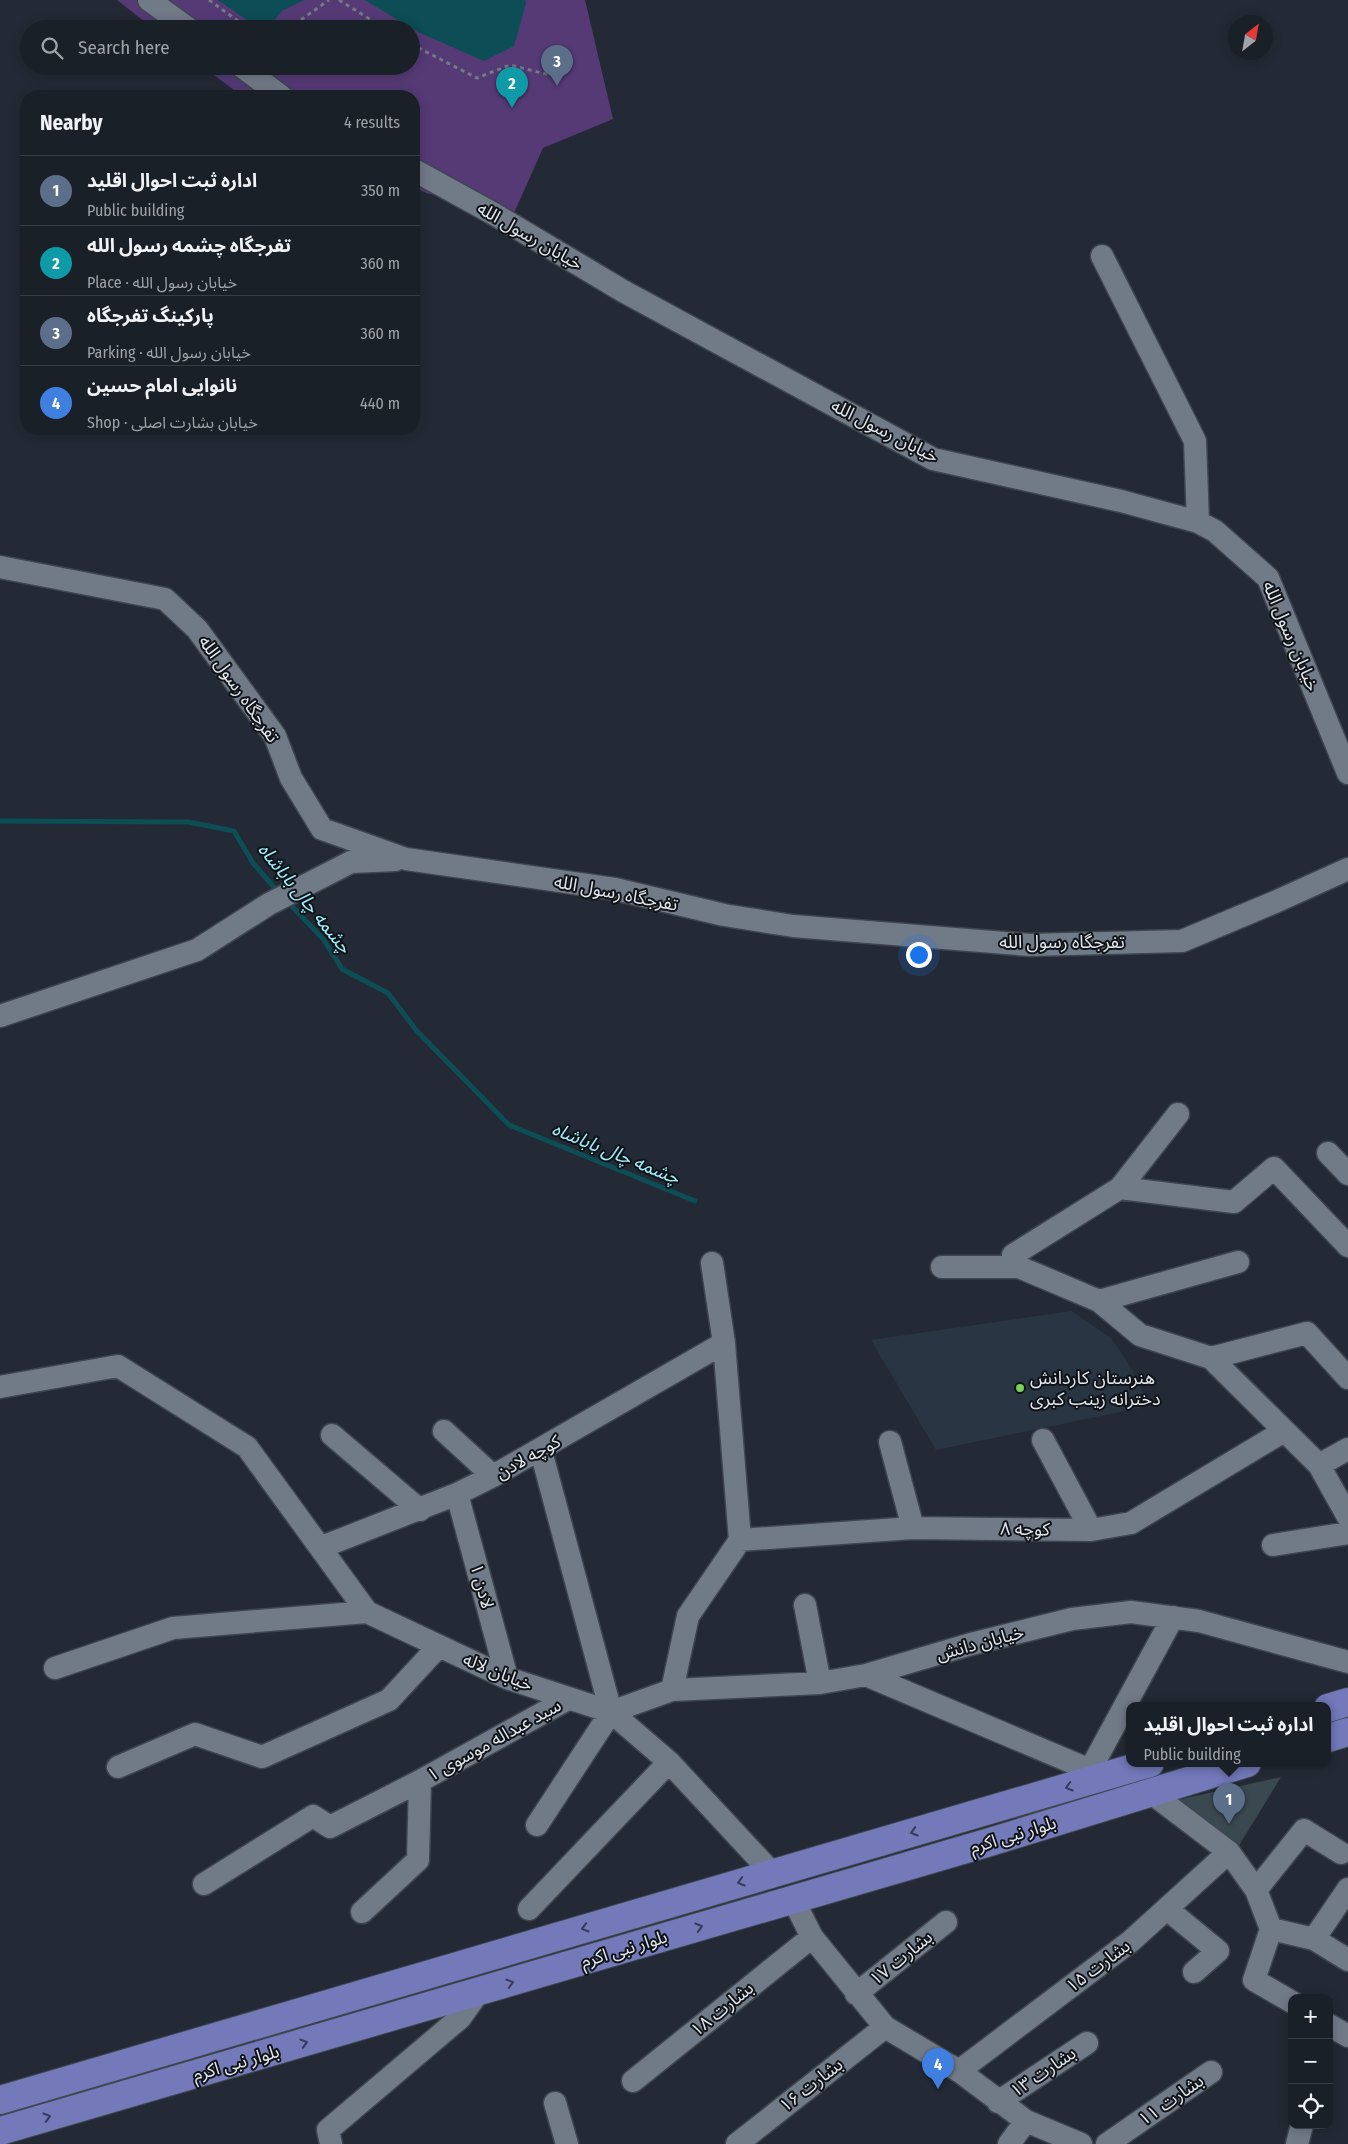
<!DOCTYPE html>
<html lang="en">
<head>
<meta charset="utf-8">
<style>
  :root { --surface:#1a2028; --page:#272d34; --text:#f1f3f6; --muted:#9fa3a8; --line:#383e45; --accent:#2563eb }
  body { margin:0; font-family:"Fira Sans Condensed","Noto Sans Arabic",sans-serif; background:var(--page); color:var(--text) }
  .controls { position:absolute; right:15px; bottom:15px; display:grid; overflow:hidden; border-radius:10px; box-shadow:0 2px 12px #0003 }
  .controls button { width:45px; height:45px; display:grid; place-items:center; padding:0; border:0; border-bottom:1px solid var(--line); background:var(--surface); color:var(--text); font:25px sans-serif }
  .compass { position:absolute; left:1228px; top:15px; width:45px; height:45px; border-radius:50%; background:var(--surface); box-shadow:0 2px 12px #0003; rotate:31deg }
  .you { position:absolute; left:918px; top:954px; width:18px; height:18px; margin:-12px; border:4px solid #fff; border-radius:50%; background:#1a73e8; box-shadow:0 0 0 8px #1a73e833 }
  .badge { display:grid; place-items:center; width:32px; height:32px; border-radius:50%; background:var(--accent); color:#fff; font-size:16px; font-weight:700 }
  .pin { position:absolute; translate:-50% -41px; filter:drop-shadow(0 1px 2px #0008) }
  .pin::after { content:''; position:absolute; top:26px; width:18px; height:15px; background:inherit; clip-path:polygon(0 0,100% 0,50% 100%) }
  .popup { position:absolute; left:1126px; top:1702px; width:205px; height:65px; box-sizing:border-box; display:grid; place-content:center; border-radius:10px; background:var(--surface); filter:drop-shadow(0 1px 4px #0005); font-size:16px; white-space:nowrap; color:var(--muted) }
  .popup b { font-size:19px; color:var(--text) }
  .popup::after { content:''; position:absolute; left:50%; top:100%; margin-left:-10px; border:10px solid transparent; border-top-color:var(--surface) }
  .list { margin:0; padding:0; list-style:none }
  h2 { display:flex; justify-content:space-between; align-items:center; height:65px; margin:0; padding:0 20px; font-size:21px }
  h2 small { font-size:16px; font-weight:400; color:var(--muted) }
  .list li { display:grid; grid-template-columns:32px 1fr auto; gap:15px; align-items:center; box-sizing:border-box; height:70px; padding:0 20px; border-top:1px solid var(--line) }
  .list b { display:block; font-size:19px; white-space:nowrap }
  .list p { margin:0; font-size:16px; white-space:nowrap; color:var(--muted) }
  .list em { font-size:16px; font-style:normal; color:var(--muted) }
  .icon { flex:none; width:28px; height:28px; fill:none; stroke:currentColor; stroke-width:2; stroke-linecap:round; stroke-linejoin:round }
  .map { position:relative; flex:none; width:1348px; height:2144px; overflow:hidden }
  .search { position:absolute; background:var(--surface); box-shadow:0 2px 12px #0003; left:20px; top:20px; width:400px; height:55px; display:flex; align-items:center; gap:12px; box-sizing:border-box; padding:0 18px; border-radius:28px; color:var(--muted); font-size:19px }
  .panel { position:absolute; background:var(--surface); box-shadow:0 2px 12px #0003; left:20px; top:90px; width:400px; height:345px; border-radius:20px }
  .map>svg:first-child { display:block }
</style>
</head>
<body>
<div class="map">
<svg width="1348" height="2144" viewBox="0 0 1348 2144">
  <rect width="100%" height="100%" fill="#232a35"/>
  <path fill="#293543" d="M1072,1311L1112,1339L1132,1369L1149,1406L936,1450L871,1340Z"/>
  <path fill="#553a76" d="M117,0H585L613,119L543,148L514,213L426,193L414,187V96H242L202,66H411V29H154Z"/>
  <path fill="#0d4d55" d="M218,0H304L282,11L267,29H260Z
    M365,0H525L526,3L514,46L484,61L418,32Z"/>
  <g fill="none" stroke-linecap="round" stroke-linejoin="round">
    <path stroke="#0d4d55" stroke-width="5" d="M0,821L188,822L234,831L253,863L279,893
      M287,901L324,940L342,969L388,993L416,1030L509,1125L695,1201"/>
  </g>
  <path fill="#3a4850" d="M1281,1777L1238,1847L1173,1801Z"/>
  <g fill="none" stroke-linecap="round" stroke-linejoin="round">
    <defs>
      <path id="minor" d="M149,0L189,29
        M241,66L281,96
        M414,170L494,214L623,291L933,459L1121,501L1198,522L1215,531L1268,578L1348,773
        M1102,256L1195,441L1198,522
        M0,567L165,599L197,629L275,736L291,778L322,829L406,859L615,889L724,915L793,926L1030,945L1182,941L1275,902L1348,869
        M0,1016L197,950L269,904L351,862L395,860
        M1178,1114L1120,1188L1013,1255L1019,1267L1099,1301L1140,1335L1211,1358L1319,1465L1348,1449
        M1328,1153L1348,1174
        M1120,1188L1234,1202L1274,1168L1348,1246
        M942,1267H1019
        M1099,1301L1238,1262
        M1211,1358L1307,1333L1348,1378
        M0,1387L118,1366L247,1447L367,1612L507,1678L611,1712L669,1762L772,1873
        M444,1431L493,1476
        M332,1435L420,1510
        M1043,1440L1091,1530
        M890,1442L913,1528
        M1319,1465L1348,1517
        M457,1494L507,1678
        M740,1540L913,1528L1091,1530L1131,1523L1284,1431
        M1273,1545L1348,1533
        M322,1547L457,1494L493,1476L724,1343
        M805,1605L820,1683
        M55,1668L173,1628L367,1612
        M866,1675L1090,1770L1098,1778
        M672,1690L688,1616L740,1540L724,1343L712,1263
        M611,1712L672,1690L820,1683L866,1675L971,1644L1072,1619L1131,1612L1199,1621L1348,1662
        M118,1767L195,1734L262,1757L389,1700L438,1647
        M1090,1770L1173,1617
        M1150,1792L1229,1852L1256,1890L1271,1929L1314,1939L1348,1960
        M537,1825L611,1712L541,1451
        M204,1884L313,1816L330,1827L420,1781L568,1699
        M1256,1890L1304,1830L1341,1853
        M793,1899L812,1937L885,2027L959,2071L1026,2121L1081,2144
        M529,1909L669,1762
        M1167,1909L1218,1951L1194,1972
        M362,1912L418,1860L420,1781
        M1271,1929L1254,1980L1292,2002
        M1314,1939L1348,1889
        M856,1994L946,1922
        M1329,2025L1348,2036
        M959,2071L1131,1941L1229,1852
        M633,2081L812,1937
        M998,2102L1087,2043
        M555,2103L567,2144
        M331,2144L328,2130L460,2018L478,1993
        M737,2144L885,2027
        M1009,2144L1026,2121
        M1107,2144L1211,2072
        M1297,2144L1302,2125"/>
      <path id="major" d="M1328,1708L1348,1702
        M1328,1738L1348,1732
        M0,2100L1150,1763
        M0,2131L990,1842L1247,1763"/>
    </defs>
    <use href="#minor" stroke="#3f464e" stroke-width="25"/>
    <use href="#major" stroke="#3f464e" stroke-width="30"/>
    <path stroke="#747a83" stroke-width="3" stroke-dasharray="4 4" stroke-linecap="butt" d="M209,0L249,29
      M339,0L386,29
      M288,29L329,0
      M411,44L477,78L510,65L558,77"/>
    <use href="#minor" stroke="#717a87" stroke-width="22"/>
    <use href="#major" stroke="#7379b9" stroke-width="28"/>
  </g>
  <defs><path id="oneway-chevron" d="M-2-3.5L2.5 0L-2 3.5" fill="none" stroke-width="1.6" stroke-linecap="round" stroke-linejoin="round" transform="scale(1.25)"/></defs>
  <g stroke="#373c58">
    <use href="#oneway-chevron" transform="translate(1069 1787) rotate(164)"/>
    <use href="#oneway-chevron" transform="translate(914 1832) rotate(164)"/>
    <use href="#oneway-chevron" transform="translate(741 1882) rotate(164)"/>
    <use href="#oneway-chevron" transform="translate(699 1927) rotate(-17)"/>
    <use href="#oneway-chevron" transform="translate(585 1928) rotate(164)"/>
    <use href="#oneway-chevron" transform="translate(510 1983) rotate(-17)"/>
    <use href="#oneway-chevron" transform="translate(304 2043) rotate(-16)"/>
    <use href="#oneway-chevron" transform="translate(47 2117) rotate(-16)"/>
  </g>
  <circle fill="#79d157" stroke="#0f1317" stroke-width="2" cx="1020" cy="1388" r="5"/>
  <g text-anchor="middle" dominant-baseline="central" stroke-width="4" stroke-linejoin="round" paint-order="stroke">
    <g font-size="18" fill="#e1e6ed" stroke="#0f1317">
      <text transform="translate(530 236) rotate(30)">خیابان رسول الله</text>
      <text transform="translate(885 431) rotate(27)">خیابان رسول الله</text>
      <text transform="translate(1291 636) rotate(67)">خیابان رسول الله</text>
      <text transform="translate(239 689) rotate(55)">تفرجگاه رسول الله</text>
      <text transform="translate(616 893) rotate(11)">تفرجگاه رسول الله</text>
      <text x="1062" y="942">تفرجگاه رسول الله</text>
      <text transform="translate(528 1457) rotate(-29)">کوچه لادن</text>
      <text transform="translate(1025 1529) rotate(1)">کوچه ۸</text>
      <text transform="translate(482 1586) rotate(75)">لادن ۱</text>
      <text transform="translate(980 1643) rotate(-15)">خیابان دانش</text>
      <text transform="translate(498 1672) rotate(22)">خیابان لاله</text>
      <text transform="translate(494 1740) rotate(-29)">سید عبداله موسوی ۱</text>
      <text transform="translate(1013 1835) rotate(-17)">بلوار نبی اکرم</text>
      <text transform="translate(624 1949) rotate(-17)">بلوار نبی اکرم</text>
      <text transform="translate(901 1958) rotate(-39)">بشارت ۱۷</text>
      <text transform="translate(1098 1966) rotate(-37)">بشارت ۱۵</text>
      <text transform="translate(722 2009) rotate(-39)">بشارت ۱۸</text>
      <text transform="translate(236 2063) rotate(-16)">بلوار نبی اکرم</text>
      <text transform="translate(1043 2072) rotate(-34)">بشارت ۱۳</text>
      <text transform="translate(811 2085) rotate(-38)">بشارت ۱۶</text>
      <text transform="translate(1171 2100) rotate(-35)">بشارت ۱۱</text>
    </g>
    <g font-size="18" fill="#e1e6ed" stroke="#0f1317" text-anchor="start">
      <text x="1030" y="1378">هنرستان کاردانش<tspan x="1030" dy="21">دخترانه زینب کبری</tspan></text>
    </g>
    <g font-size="19" font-style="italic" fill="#9feefb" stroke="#0f1317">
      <text transform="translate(305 898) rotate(51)">چشمه چال باباشاه</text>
      <text transform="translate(616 1153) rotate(22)">چشمه چال باباشاه</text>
    </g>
  </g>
</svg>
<div class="controls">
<button>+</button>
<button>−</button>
<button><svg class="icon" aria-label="locate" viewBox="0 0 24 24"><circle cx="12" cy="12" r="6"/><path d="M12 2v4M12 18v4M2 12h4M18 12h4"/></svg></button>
</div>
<svg class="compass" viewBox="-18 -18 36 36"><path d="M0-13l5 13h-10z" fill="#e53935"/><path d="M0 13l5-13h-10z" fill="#9fa3a8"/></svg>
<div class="you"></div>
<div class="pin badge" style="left:1229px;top:1824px;background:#5c6f8a">1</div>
<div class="popup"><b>اداره ثبت احوال اقلید</b>Public building</div>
<div class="pin badge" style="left:512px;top:108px;background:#0f9aa8">2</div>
<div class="pin badge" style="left:557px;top:86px;background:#5c6f8a">3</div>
<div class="pin badge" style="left:938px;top:2089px;background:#3f7fe0">4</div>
<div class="search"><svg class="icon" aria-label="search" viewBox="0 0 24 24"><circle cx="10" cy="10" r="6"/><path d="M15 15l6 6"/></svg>Search here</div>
<section class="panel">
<h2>Nearby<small>4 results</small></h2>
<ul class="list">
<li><span class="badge" style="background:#5c6f8a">1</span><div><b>اداره ثبت احوال اقلید</b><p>Public building</p></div><em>350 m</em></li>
<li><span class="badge" style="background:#0f9aa8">2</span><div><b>تفرجگاه چشمه رسول الله</b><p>Place · خیابان رسول الله</p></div><em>360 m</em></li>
<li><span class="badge" style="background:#5c6f8a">3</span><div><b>پارکینگ تفرجگاه</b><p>Parking · خیابان رسول الله</p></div><em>360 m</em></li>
<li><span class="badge" style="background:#3f7fe0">4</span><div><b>نانوایی امام حسین</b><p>Shop · خیابان بشارت اصلی</p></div><em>440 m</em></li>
</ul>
</section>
</div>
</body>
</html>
